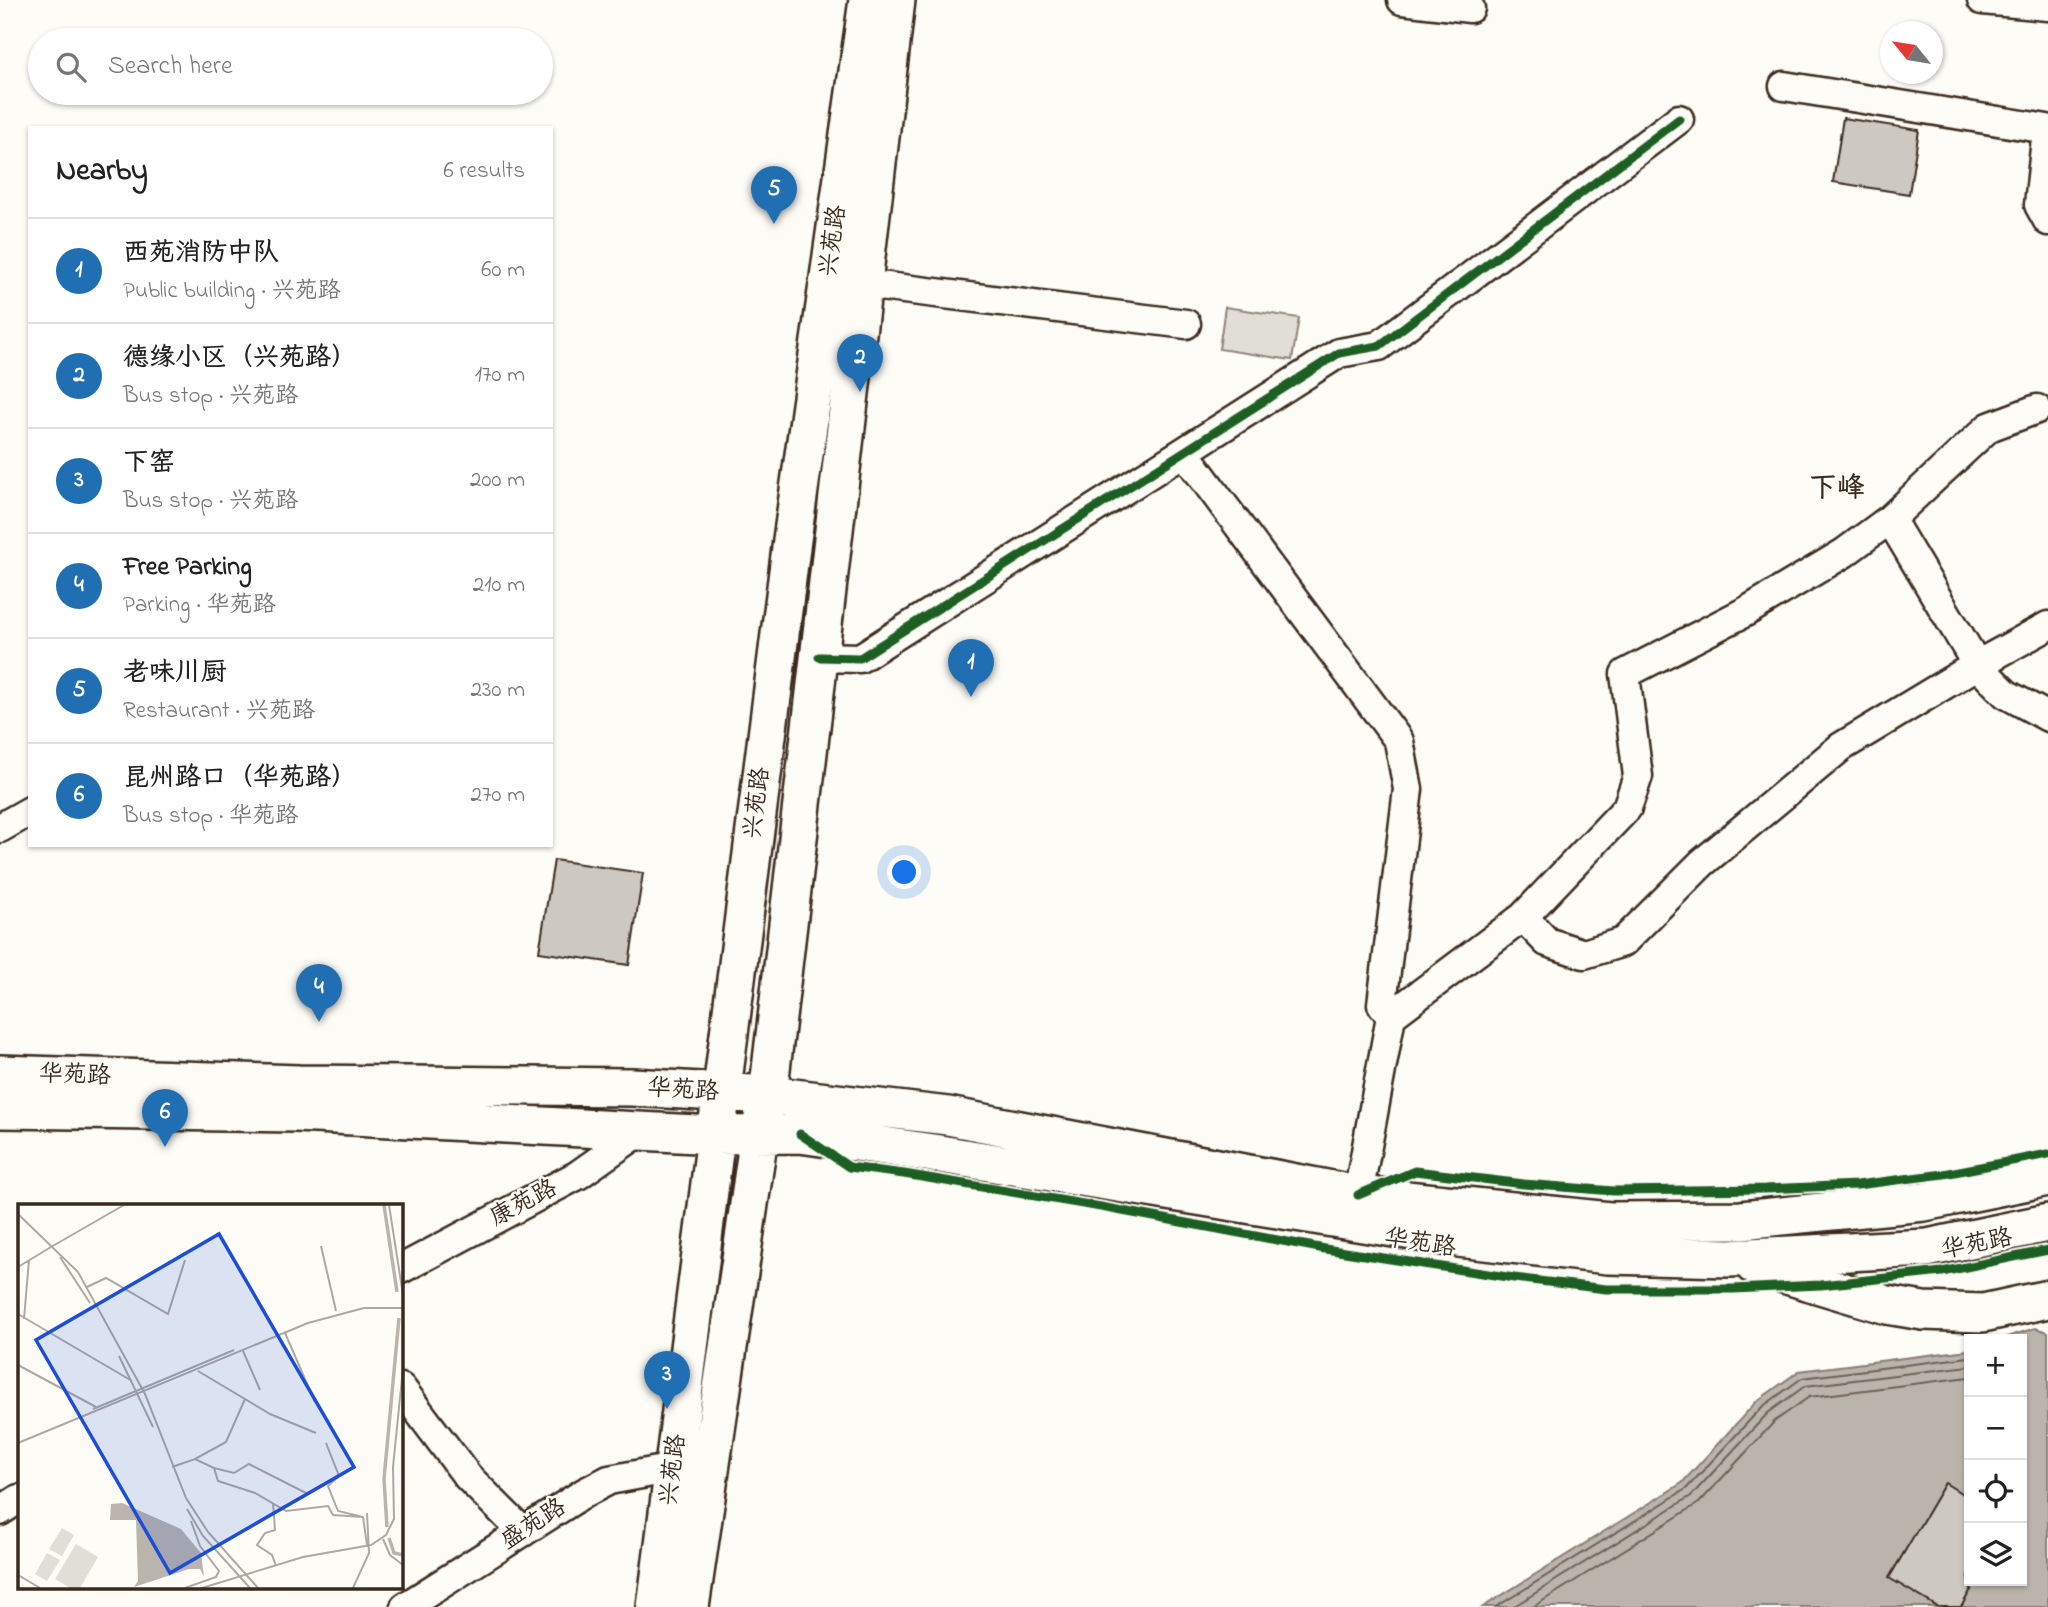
<!DOCTYPE html>
<html lang="en">
<head>
<meta charset="utf-8">
<style>
  :root { --surface:#fff; --page:#f2f2f2; --text:#222; --muted:#767676; --line:#e0e0e0; --accent:#1f6fb2 }
  body { margin:0; font-family:"Indie Flower","LXGW WenKai TC",sans-serif; background:var(--page); color:var(--text) }
  .controls { position:absolute; right:21px; bottom:21px; display:grid; overflow:hidden; border-radius:0px; box-shadow:0 2px 5px #0004 }
  .controls button { width:63px; height:63px; display:grid; place-items:center; padding:0; border:0; border-bottom:2px solid var(--line); background:var(--surface); color:var(--text); font:35px sans-serif }
  .compass { position:absolute; left:1880px; top:21px; width:63px; height:63px; border-radius:50%; background:var(--surface); box-shadow:0 2px 5px #0004; rotate:300deg }
  .you { position:absolute; left:905px; top:873px; width:24px; height:24px; margin:-18px; border:5px solid #fff; border-radius:50%; background:#1a73e8; box-shadow:0 0 0 10px #1a73e833 }
  .badge { display:grid; place-items:center; width:46px; height:46px; border-radius:50%; background:var(--accent); color:#fff; font-size:23px; font-weight:700 }
  .pin { position:absolute; translate:-50% -58px; filter:drop-shadow(0 2px 4px #0008) }
  .pin::after { content:''; position:absolute; top:37px; width:24px; height:21px; background:inherit; clip-path:polygon(0 0,100% 0,50% 100%) }
  .list { margin:0; padding:0; list-style:none }
  h2 { display:flex; justify-content:space-between; align-items:center; height:91px; margin:0; padding:0 28px; font-size:30px }
  h2 small { font-size:23px; font-weight:400; color:var(--muted) }
  .list li { display:grid; grid-template-columns:46px 1fr auto; gap:21px; align-items:center; box-sizing:border-box; height:105px; padding:0 28px; border-top:2px solid var(--line) }
  .list b { display:block; font-size:26px; white-space:nowrap }
  .list p { margin:0; font-size:23px; white-space:nowrap; color:var(--muted) }
  .list em { font-size:23px; font-style:normal; color:var(--muted) }
  .icon { flex:none; width:38px; height:38px; fill:none; stroke:currentColor; stroke-width:2; stroke-linecap:round; stroke-linejoin:round }
  .map { position:relative; flex:none; width:2048px; height:1607px; overflow:hidden }
  .search { position:absolute; background:var(--surface); box-shadow:0 2px 5px #0004; left:28px; top:28px; width:525px; height:77px; display:flex; align-items:center; gap:18px; box-sizing:border-box; padding:0 24px; border-radius:38px; color:var(--muted); font-size:26px }
  .panel { position:absolute; background:var(--surface); box-shadow:0 2px 5px #0004; left:28px; top:126px; width:525px; height:721px; border-radius:0px }
  .map>svg:first-child { display:block }
</style>
</head>
<body>
<div class="map">
<svg width="2048" height="1607" viewBox="0 0 2048 1607">
  <rect width="100%" height="100%" fill="#fdfcf7"/>
  <filter id="ink" filterUnits="userSpaceOnUse"><feTurbulence type="fractalNoise" baseFrequency=".0143" numOctaves="2"/><feDisplacementMap in="SourceGraphic" scale="14" xChannelSelector="R" yChannelSelector="G"/><feConvolveMatrix kernelMatrix="1 2 1 2 8 2 1 2 1" color-interpolation-filters="sRGB"/></filter>
  <g filter="url(#ink)">
    <path fill="#e1ded7" stroke="#8e847a" stroke-width="2" d="M1225,307L1299,318L1292,360L1219,349Z"/>
    <path fill="#bbb4ad" stroke="#887d74" stroke-width="2" d="M2035,1328L2048,1332V1607H1483L1682,1483L1757,1401L1799,1371L1969,1350V1581H2022V1339H2001Z"/>
    <g fill="none" stroke-linecap="round" stroke-linejoin="round">
      <path stroke="#6e6157" stroke-width="2" d="M1496,1607L1686,1489L1762,1407L1802,1378L1969,1357
        M1513,1607L1691,1496L1768,1413L1805,1386L1969,1366
        M1533,1607L1699,1503L1775,1421L1809,1397L1969,1377"/>
    </g>
    <path fill="#cdc8c2" stroke="#3b2a1e" stroke-width="2" d="M1843,118L1919,130L1909,194L1833,182Z
      M554,860L643,873L629,965L539,952Z
      M1945,1483L1969,1498V1581H1976L1961,1607H1938L1889,1578Z"/>
    <g fill="none" stroke-linecap="round" stroke-linejoin="round">
      <defs>
        <path id="minor" d="M1402,0L1470,8
          M1982,0L2048,6
          M1784,86L2047,129L2039,205L2048,221
          M863,284L1186,324
          M1184,452L1399,741L1408,789L1382,1004L1391,1016
          M1890,519L1977,665L2006,694L2048,717
          M819,657L860,658L1339,353L1379,346L1679,119
          M0,828L30,811
          M1523,917L1627,808L1638,776L1625,674L1747,611L1844,553L1890,519L1989,427L2037,409
          M1358,1195L1391,1016L1523,917L1547,942L1584,954L1623,942L1702,863L1841,747L1977,665L2048,626
          M401,1269L578,1175L642,1130
          M401,1388L468,1477L523,1532
          M0,1511L19,1499
          M405,1607L584,1493L609,1480L674,1468"/>
        <path id="major" d="M0,1074L299,1084L632,1087L768,1095L948,1116L1358,1195L1610,1221L1741,1220L1924,1202L2048,1177
          M0,1109L296,1113L716,1135L800,1134L940,1154L1449,1237L1608,1255L1730,1258L1927,1248L2048,1223
          M1754,1265L1887,1305L1923,1311L1983,1313L2048,1299
          M656,1607L792,540L868,0
          M690,1607L759,1136L768,1095L896,0"/>
      </defs>
      <use href="#minor" stroke="#3b2a1e" stroke-width="33"/>
      <use href="#major" stroke="#3b2a1e" stroke-width="42"/>
      <use href="#minor" stroke="#fdfcf7" stroke-width="28"/>
      <use href="#major" stroke="#fdfcf7" stroke-width="37"/>
      <defs>
        <path id="cycleway" d="M819,657L860,658L1339,353L1379,346L1679,119
          M800,1134L849,1167L904,1174L1101,1207L1325,1249L1514,1278L1606,1289H1733L1821,1285L1942,1272L2048,1250
          M1358,1195L1415,1171L1524,1184L1614,1191L1765,1189L1857,1185L1944,1174L2048,1154"/>
      </defs>
      <use href="#cycleway" stroke="#fdfcf7" stroke-width="13"/>
      <use href="#cycleway" stroke="#1b5e20" stroke-width="9"/>
    </g>
  </g>
  <g text-anchor="middle" dominant-baseline="central" stroke-width="5" stroke-linejoin="round" paint-order="stroke">
    <g font-size="24" fill="#3b2a1e" stroke="#fdfcf7">
      <text transform="translate(834 241) rotate(-82)">兴苑路</text>
      <text transform="translate(758 803) rotate(-83)">兴苑路</text>
      <text transform="translate(75 1076) rotate(2)">华苑路</text>
      <text transform="translate(683 1091) rotate(4)">华苑路</text>
      <text transform="translate(524 1204) rotate(-28)">康苑路</text>
      <text transform="translate(1420 1244) rotate(9)">华苑路</text>
      <text transform="translate(1977 1245) rotate(-11)">华苑路</text>
      <text transform="translate(674 1470) rotate(-83)">兴苑路</text>
      <text transform="translate(534 1525) rotate(-33)">盛苑路</text>
    </g>
    <g font-size="28" font-weight="bold" fill="#3b2a1e" stroke="#fdfcf7">
      <text x="1837" y="489">下峰</text>
    </g>
  </g>
  <g transform="translate(18 1204)">
    <rect width="385" height="385" fill="#fdfcf7"/>
    <path d="M44,324L56,331L44,352L31,345ZM58,340L80,353L62,384H52L37,375ZM29,349L42,356L29,377L17,370Z" fill="#e1ded7"/>
    <path d="M104,299L163,325L183,349L186,373L182,365H171L116,383L120,377L118,316H92L93,300Z" fill="#bbb4ad"/>
    <path fill="none" stroke="#bbb4ad" stroke-width="3.5" d="M366,1L379,88M369,323L366,275L381,114M371,334L376,349L385,351"/>
    <path fill="none" stroke="#afa8a0" stroke-width="2" d="M371,1L385,91M0,10L60,68L127,190L168,294L190,328L240,384M303,42L318,107M33,43L106,1M42,53L72,99M0,63L33,43M69,83L88,74L150,110L167,56M0,110L114,177M6,115L11,56M267,129L297,198M225,147L242,186M101,152L135,223M0,161L78,203M180,167L252,210L298,229M75,205L216,146M0,239L290,119L346,104H385M308,239L321,272L310,282L320,307L345,313L349,341M177,255L208,238L227,195M154,263L177,255L196,264L200,277L237,289L268,307L310,302L315,311L345,313M196,264L216,269L231,260L288,289M255,299L257,326L247,329L239,341L254,351L258,362M169,305L185,332L232,384M365,335L372,351L385,361M0,371L22,384M167,384L198,373L201,367L182,342L173,317M184,384L285,353L353,341L368,331L376,315L375,263L385,164M335,384L351,349L349,309"/>
    <path fill="#1d4ed8" fill-opacity="0.15" stroke="#1d4ed8" stroke-width="3.5" d="M201,30L336,263L152,369L18,136Z"/>
    <rect width="385" height="385" fill="none" stroke="#3b2a1e" stroke-width="3.5"/>
  </g>
</svg>
<div class="controls">
<button>+</button>
<button>−</button>
<button><svg class="icon" aria-label="locate" viewBox="0 0 24 24"><circle cx="12" cy="12" r="6"/><path d="M12 2v4M12 18v4M2 12h4M18 12h4"/></svg></button>
<button><svg class="icon" aria-label="layers" viewBox="0 0 24 24"><path d="M12 4l9 5-9 5-9-5zM3 14l9 5 9-5"/></svg></button>
</div>
<svg class="compass" viewBox="-18 -18 36 36"><path d="M0-13l5 13h-10z" fill="#e53935"/><path d="M0 13l5-13h-10z" fill="#767676"/></svg>
<div class="you"></div>
<div class="pin badge" style="left:971px;top:697px">1</div>
<div class="pin badge" style="left:860px;top:392px">2</div>
<div class="pin badge" style="left:667px;top:1409px">3</div>
<div class="pin badge" style="left:319px;top:1022px">4</div>
<div class="pin badge" style="left:774px;top:224px">5</div>
<div class="pin badge" style="left:165px;top:1147px">6</div>
<div class="search"><svg class="icon" aria-label="search" viewBox="0 0 24 24"><circle cx="10" cy="10" r="6"/><path d="M15 15l6 6"/></svg>Search here</div>
<section class="panel">
<h2>Nearby<small>6 results</small></h2>
<ul class="list">
<li><span class="badge">1</span><div><b>西苑消防中队</b><p>Public building · 兴苑路</p></div><em>60 m</em></li>
<li><span class="badge">2</span><div><b>德缘小区（兴苑路）</b><p>Bus stop · 兴苑路</p></div><em>170 m</em></li>
<li><span class="badge">3</span><div><b>下窑</b><p>Bus stop · 兴苑路</p></div><em>200 m</em></li>
<li><span class="badge">4</span><div><b>Free Parking</b><p>Parking · 华苑路</p></div><em>210 m</em></li>
<li><span class="badge">5</span><div><b>老味川厨</b><p>Restaurant · 兴苑路</p></div><em>230 m</em></li>
<li><span class="badge">6</span><div><b>昆州路口（华苑路）</b><p>Bus stop · 华苑路</p></div><em>270 m</em></li>
</ul>
</section>
</div>
</body>
</html>
